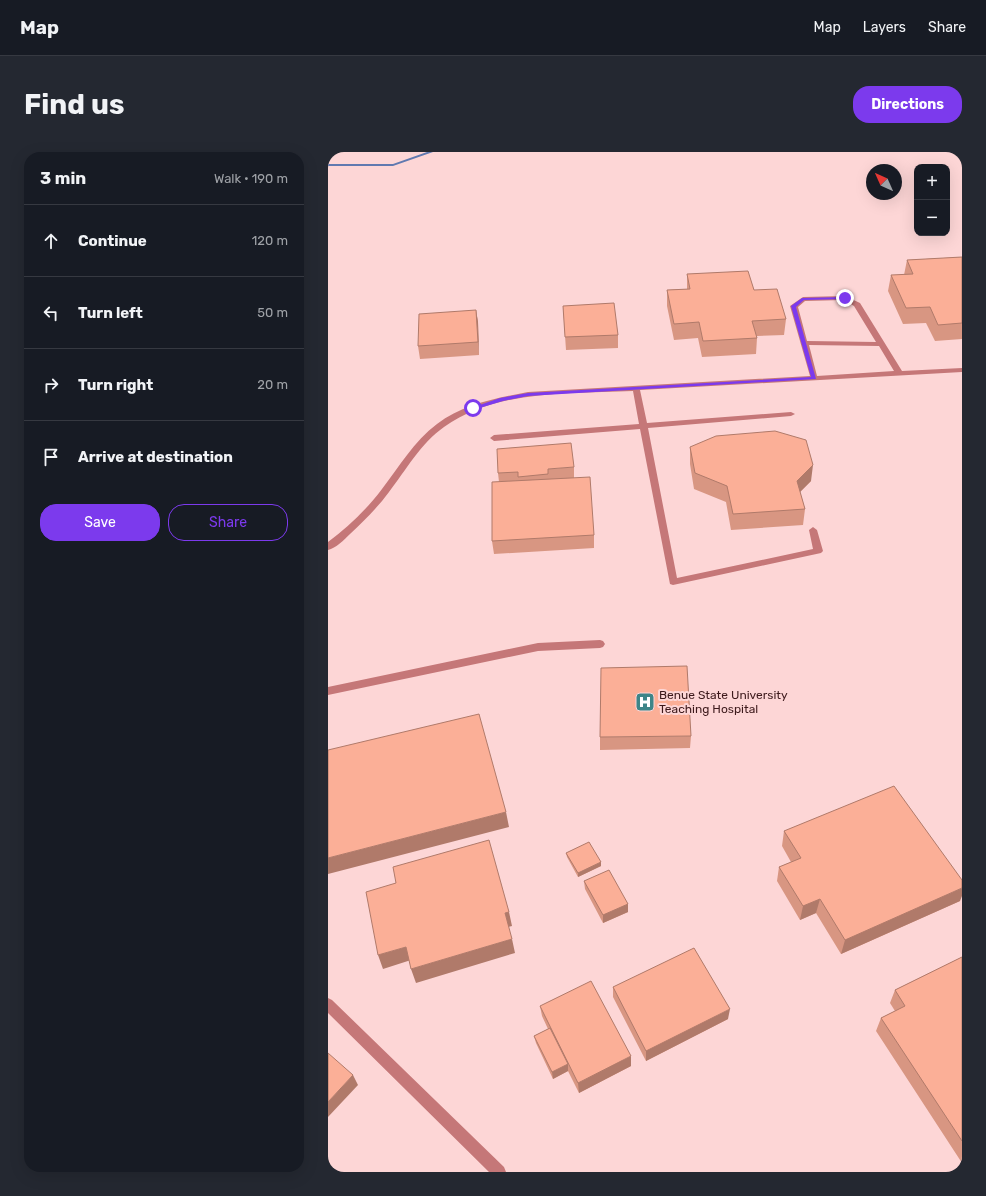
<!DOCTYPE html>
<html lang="en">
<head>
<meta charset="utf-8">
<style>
  :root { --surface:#171b24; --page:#242831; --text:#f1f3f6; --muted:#9ea1a6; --line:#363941; --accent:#7c3aed }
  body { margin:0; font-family:Rubik,sans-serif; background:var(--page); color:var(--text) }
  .controls { position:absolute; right:12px; top:12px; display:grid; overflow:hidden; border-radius:8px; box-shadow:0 4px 16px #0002 }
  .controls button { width:36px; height:36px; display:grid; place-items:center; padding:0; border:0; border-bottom:1px solid var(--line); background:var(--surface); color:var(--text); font:20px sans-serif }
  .compass { position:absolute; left:538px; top:12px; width:36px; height:36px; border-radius:50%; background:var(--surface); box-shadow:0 4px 16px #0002; rotate:315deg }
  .stop { position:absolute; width:12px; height:12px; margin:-9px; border:3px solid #7c3aed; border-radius:50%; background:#fff }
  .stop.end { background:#7c3aed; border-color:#fff; box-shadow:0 1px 4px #0008 }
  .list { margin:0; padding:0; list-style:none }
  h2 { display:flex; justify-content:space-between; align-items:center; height:52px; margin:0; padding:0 16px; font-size:17px }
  h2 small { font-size:13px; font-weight:400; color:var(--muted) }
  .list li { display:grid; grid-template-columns:26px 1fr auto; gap:12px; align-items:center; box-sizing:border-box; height:72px; padding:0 16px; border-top:1px solid var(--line) }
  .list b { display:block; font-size:15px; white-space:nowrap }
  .list em { font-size:13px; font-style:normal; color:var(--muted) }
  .actions { display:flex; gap:8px; padding:12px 16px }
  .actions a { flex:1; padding:9px 0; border:1px solid var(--accent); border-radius:16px; text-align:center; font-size:14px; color:var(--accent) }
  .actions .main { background:var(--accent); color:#fff }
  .icon { flex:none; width:22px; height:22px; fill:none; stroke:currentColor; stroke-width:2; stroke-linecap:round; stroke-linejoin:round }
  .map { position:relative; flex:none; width:634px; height:1020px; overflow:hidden; border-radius:16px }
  header { display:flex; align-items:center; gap:24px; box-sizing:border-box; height:56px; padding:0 20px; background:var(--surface); border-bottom:1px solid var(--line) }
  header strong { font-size:19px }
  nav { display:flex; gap:22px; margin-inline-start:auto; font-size:14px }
  .intro { display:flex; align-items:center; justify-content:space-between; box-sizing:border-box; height:96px; padding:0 24px }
  h1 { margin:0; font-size:28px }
  .button { padding:10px 18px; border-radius:16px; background:var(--accent); color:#fff; font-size:14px; font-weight:700 }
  main { display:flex; gap:24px; padding:0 24px }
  aside { flex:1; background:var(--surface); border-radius:16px; box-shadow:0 4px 16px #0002 }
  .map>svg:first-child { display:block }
</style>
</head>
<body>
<header>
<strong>Map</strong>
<nav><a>Map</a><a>Layers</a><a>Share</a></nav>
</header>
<div class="intro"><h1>Find us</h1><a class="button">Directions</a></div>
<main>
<aside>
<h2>3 min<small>Walk · 190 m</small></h2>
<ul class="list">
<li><svg class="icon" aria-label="ahead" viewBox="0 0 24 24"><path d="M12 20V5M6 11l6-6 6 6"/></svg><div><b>Continue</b></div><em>120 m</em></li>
<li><svg class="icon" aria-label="left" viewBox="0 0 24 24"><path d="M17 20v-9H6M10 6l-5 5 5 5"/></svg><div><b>Turn left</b></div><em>50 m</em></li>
<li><svg class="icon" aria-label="right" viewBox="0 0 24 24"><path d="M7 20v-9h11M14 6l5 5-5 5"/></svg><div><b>Turn right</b></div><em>20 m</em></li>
<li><svg class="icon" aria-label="arrive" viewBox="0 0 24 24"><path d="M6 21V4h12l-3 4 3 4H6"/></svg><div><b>Arrive at destination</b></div></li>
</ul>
<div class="actions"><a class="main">Save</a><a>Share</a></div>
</aside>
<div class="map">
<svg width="634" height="1020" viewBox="0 0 634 1020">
  <rect width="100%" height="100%" fill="#fdd6d6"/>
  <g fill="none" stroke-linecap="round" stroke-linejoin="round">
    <path fill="#6079b0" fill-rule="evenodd" d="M99,0H105L65,14H0V12H65Z"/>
    <path fill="#c57778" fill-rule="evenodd" d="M517,144L532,151L574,219L634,216V220L312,238L319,271L463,260L467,262L463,264L320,276L349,426L485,397L481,378L485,375L489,378L495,399L493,401L345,433L342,432L312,277L166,289L162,286L166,283L311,272L305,239C242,242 169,237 116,275C93,291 78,318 61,340C50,355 36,369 22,382C16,388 8,396 0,398V390C20,375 39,357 54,337C71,315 86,289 109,272C135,252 169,246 200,240L482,224L462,154L475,145ZM516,148L526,154L548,190L479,189L470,155L477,149ZM481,193L551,194L566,219L489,224Z
      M272,488L275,489L277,492L275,495L272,496L210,499L0,543V535L210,491Z
      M0,846L4,848L176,1015L178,1020H161L0,861Z"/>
  </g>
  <path fill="#d89682" d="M634,105V187L607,189L598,171L575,172L560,139L563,123H576L579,108Z
    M359,122L426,138L458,167L456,183L429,184V186L428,202L374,205L370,186L346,188L339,154V138L359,137Z
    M235,154L290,183V196L238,198Z
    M148,158L150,170L151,203L92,207L90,194Z
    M362,295L483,329L472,340L477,357L475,373L403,378L398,350L366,337L362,312Z
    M246,315V326L266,383V396L166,402L164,389L171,330L170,321Z
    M363,584L362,596L272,598V585Z
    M456,679L632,749L513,802L488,761L472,768L449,729L451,715L463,710L454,694Z
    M238,701L273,710V714L250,725L239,705Z
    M256,729L300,752V760L275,771L257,737Z
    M634,805V1011L548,879L553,866L567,859L562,851L567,838Z
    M285,835L400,867L318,909L285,845Z
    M212,854L303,914L251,941L240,919L225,927L208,891L206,884L220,877L214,864Z"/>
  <path fill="#b07a6a" d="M148,158L150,170L151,203L150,190Z
    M485,313L483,329L467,345L469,329Z
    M178,660L181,675L0,722V706Z
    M273,710V714L250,725V721Z
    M634,736V744L632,749L513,802L517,788Z
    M492,747L488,761L472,768L475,754Z
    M300,752V760L275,771V763Z
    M181,760L184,774L180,775L177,761Z
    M184,787L187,801L88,831L83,817Z
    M78,795L83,808L55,817L50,803Z
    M402,857L400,867L318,909V899Z
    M303,904V914L251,941L250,931Z
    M240,912V919L225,927L224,920Z
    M25,923L30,933L0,965V950Z"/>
  <path fill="#fbaf97" stroke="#b07a6a" d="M634,105V171L610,173L602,155L578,156L563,123L585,122L579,108Z
    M420,119L426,138L449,137L458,167L424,169L429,186L375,189L371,170L346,172L339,138L362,137L359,122Z
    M286,151L290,183L237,185L235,154Z
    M148,158L150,190L90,194L91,162Z
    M447,279L478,288L485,313L469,329L477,357L405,362L399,334L367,321L362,295L388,284Z
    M243,291L246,315L220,317V322L190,325V320L170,321L169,297Z
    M262,325L266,383L164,389V330Z
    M359,514L363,584L272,585L273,516Z
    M151,562L178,660L0,706V598Z
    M566,634L634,728V736L517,788L492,747L475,754L451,715L473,706L456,679Z
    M161,688L181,760L177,761L184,787L83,817L78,795L50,803L38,740L68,731L65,715Z
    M261,690L273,710L250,721L238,701Z
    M281,718L300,752L275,763L256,729Z
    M366,796L402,857L318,899L285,835Z
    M634,805V989L553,866L577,854L567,838Z
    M263,829L303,904L250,931L212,854Z
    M222,876L240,912L224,920L206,884Z
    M0,901L25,923L0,950Z"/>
  <path fill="#7c3aed" d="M517,145L519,147L476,148L468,155L488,227L200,244L175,249L145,258L143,256L172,246L200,241L483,225L463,154L474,146Z"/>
  <defs>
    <symbol id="hospital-square" viewBox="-11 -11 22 22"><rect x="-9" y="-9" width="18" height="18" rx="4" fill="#3d8588" stroke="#fdd6d6"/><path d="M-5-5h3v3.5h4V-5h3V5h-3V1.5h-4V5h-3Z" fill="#fff"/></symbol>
  </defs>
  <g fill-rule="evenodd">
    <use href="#hospital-square" x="306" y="539" width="22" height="22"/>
  </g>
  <g text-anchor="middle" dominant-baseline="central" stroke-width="4" stroke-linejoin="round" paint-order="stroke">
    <g font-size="12" fill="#3d1a1c" stroke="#fdd6d6" text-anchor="start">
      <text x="331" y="543">Benue State University<tspan x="331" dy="14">Teaching Hospital</tspan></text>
    </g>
  </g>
</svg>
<div class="controls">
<button>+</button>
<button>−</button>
</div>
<svg class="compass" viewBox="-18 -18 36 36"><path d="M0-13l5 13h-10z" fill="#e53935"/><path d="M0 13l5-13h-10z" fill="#9ea1a6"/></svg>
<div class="stop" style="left:145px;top:256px"></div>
<div class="stop end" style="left:517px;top:146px"></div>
</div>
</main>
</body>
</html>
